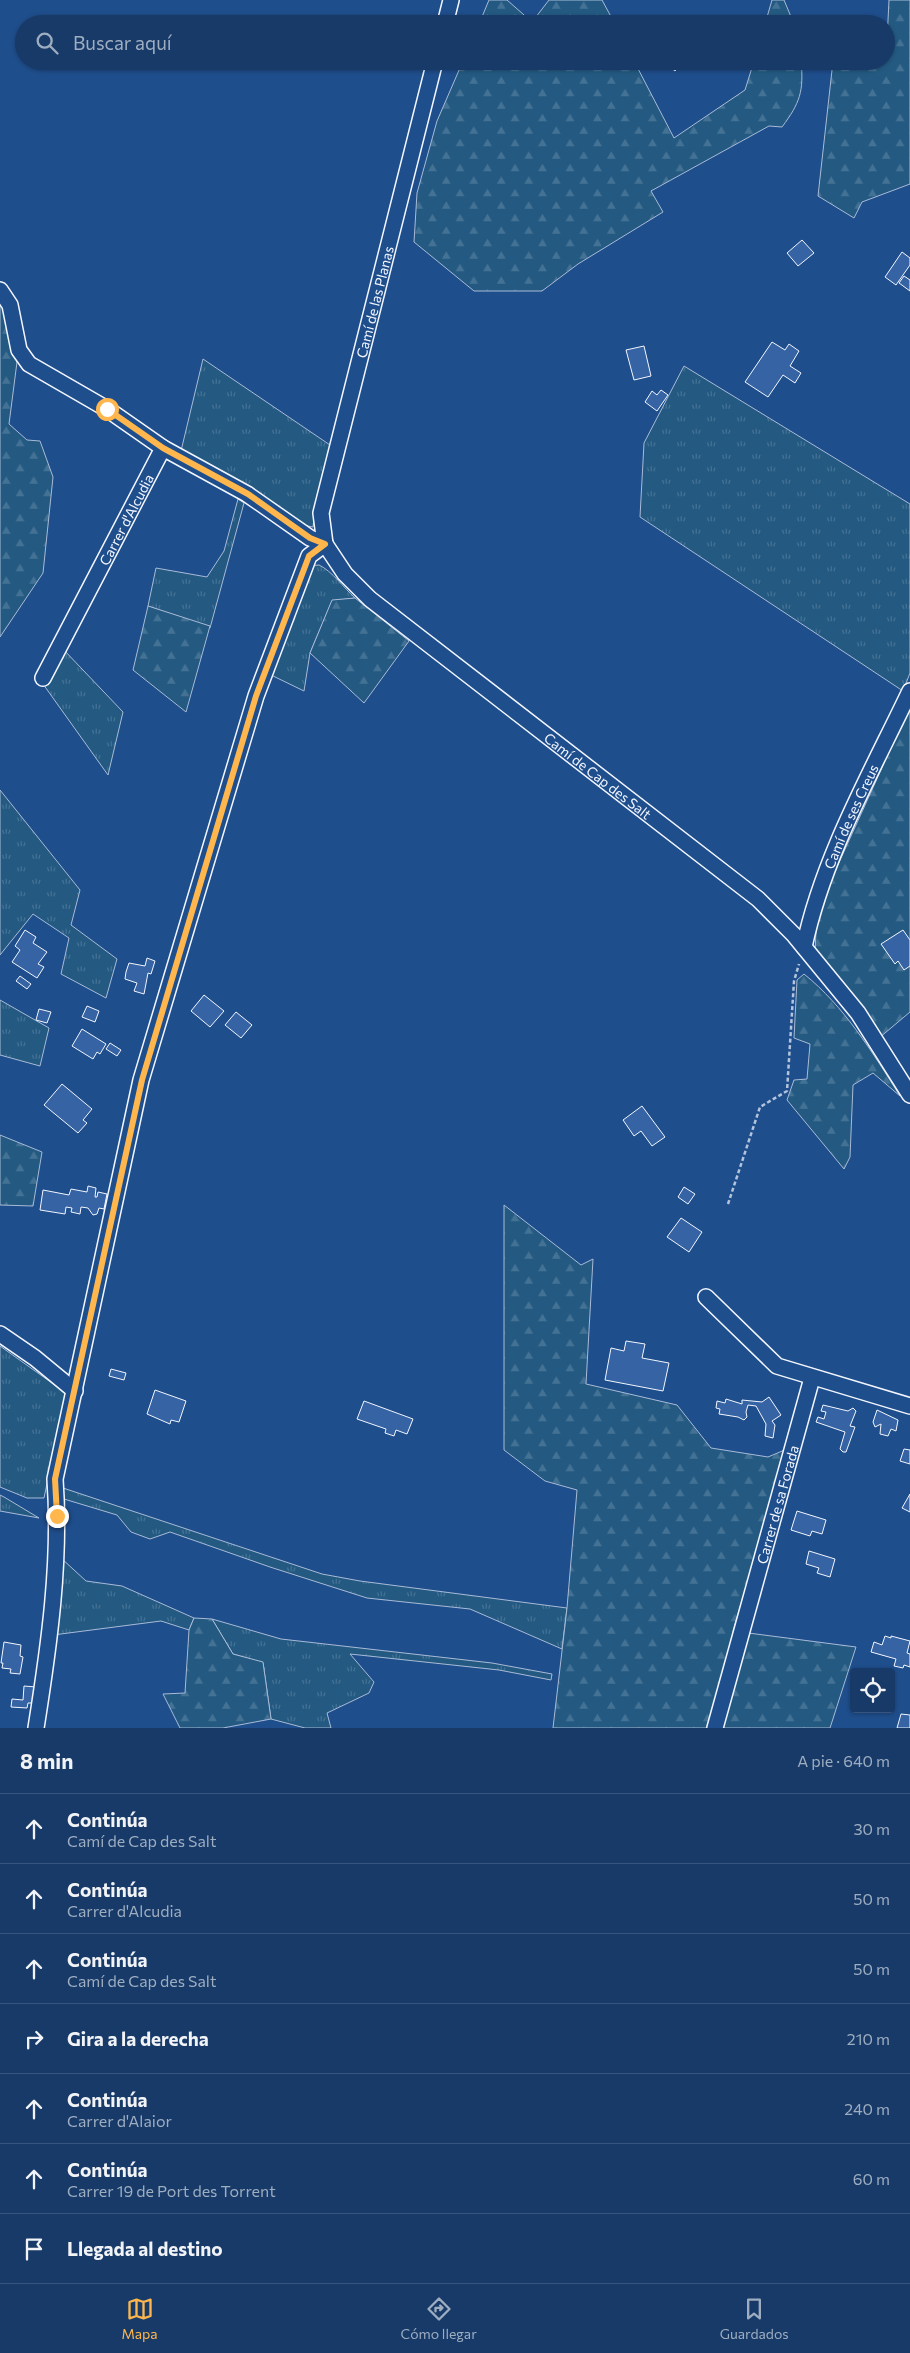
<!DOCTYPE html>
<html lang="es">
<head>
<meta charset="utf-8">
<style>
  :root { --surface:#173a69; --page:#244571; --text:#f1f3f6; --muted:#9eadc0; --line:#36547d; --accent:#ffb74d }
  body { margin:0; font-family:Commissioner,sans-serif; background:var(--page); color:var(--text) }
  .controls { position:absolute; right:15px; bottom:15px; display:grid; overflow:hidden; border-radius:5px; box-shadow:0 1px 4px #0004 }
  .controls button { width:45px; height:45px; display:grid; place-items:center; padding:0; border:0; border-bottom:1px solid var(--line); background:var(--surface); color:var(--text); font:25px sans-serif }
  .stop { position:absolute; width:15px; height:15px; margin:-11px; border:4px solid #ffb74d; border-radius:50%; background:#fff }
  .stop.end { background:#ffb74d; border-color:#fff; box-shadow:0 1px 5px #0008 }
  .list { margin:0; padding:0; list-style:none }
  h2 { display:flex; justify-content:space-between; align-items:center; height:65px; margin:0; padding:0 20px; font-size:21px }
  h2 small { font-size:16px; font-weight:400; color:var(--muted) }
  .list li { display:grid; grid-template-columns:32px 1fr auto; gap:15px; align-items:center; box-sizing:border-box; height:70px; padding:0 20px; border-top:1px solid var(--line) }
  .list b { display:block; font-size:19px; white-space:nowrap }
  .list p { margin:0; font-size:16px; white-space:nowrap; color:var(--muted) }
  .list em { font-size:16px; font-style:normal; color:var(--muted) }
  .icon { flex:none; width:28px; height:28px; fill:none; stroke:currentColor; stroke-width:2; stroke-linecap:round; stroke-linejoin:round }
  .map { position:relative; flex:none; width:910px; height:1728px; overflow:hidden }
  .search { position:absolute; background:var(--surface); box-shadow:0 1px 4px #0004; left:15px; right:15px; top:15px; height:55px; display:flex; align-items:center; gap:12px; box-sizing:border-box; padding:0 18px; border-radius:28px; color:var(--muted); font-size:19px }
  .sheet { height:555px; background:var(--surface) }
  nav { display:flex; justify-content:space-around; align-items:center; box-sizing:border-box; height:70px; border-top:1px solid var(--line); background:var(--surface); font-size:14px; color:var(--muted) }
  nav a { display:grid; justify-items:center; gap:2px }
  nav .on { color:var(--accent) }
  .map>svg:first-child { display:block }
</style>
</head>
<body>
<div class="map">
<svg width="910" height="1728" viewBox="0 0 910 1728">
  <defs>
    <pattern id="grass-tufts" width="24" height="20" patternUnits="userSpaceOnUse" patternTransform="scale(1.25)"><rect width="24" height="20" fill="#245a82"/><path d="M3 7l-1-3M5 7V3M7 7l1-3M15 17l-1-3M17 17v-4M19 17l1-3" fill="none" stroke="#447295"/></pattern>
    <pattern id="forest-firs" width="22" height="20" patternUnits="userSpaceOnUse" patternTransform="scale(1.25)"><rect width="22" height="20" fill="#245a82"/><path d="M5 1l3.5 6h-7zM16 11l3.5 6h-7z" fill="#447295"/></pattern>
  </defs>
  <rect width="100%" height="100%" fill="#1f4e8c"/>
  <path fill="url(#grass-tufts)" stroke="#a8bbd7" d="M203,359L330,445L316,501L313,527L297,524L181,451Z
    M684,366L910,504V673L903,691L640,517L644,443Z
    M238,499L244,503L210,628L148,606L156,568L207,577L224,551Z
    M319,565C332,571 344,588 355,598L332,601L310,653L304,691L271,675L309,566Z
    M62,648L123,712L108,775L43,684Z
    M0,790L80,890L71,925L117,959L106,998L61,974L69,938L33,914L0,955Z
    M0,1000L49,1028L40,1066L0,1055Z
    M0,1346L66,1393L44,1498H27L0,1487Z
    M63,1488L322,1574L360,1581L567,1608L562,1649L470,1609L367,1598L270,1567L170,1532L150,1539L131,1532L117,1515L64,1499Z
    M0,1495L4,1497L39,1518L0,1511Z
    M61,1558L86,1581L122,1586L194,1618L189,1630L161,1621L53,1635Z
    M212,1619L281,1639L492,1663L552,1674L551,1680L499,1670L350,1654L374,1682L369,1693L327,1713L331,1728H305L271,1719L263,1663L233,1654Z"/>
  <path fill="url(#forest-firs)" stroke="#a8bbd7" d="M489,0H507L532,22L549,0H602L615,24H479Z
    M772,0H784L794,24H765Z
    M889,0H910V184L862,202L854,218L818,196L833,61H886Z
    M463,61H634L674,138L745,90L754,61H801C804,91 800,103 782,127L769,126L651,191L663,212L578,264L542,291H474L414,242L417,193L437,121Z
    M0,298L17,362L9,424L27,440L40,441L53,477L43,573L0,637Z
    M355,598L409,641L364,703L310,653L332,600Z
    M148,606L210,626L186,712L133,670Z
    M910,706V1012L879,1038L815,952L817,911Z
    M804,974C844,1006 873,1053 900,1096L873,1073L853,1085L850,1157L844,1169L787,1100L794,1080L807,1079L810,1044L794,1038L797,980Z
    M0,1135L42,1152L33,1206L0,1205Z
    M504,1205L581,1265L593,1259L586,1384L677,1405L711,1448L768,1457L787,1449L733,1631L856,1647L830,1728H553L567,1608L577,1490L545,1481L504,1450Z
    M194,1618L212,1619L233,1654L263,1662L271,1719L223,1728H180L163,1694L185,1693L189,1630Z"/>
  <path fill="#3563a3" stroke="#f2f6ff" d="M663,61H680L682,63L675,71Z
    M802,240L814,253L798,266L787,253Z
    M902,252L910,258V265L896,285L885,277Z
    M904,276L910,280V291L899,283Z
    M772,342L785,350L789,344L799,351L790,366L801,373L795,383L783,375L768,397L745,382Z
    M644,346L651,376L634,380L626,350Z
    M661,390L668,395L657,411L645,402L652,391L657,395Z
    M25,930L36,937L33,943L47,952L38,964L44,967L37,978L12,962L20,950L15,946Z
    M903,930L910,940V966L904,970L898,961L895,964L881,944Z
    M147,958L155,961L151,974L148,973L144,994L134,991L137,983L125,979L126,972L129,963L145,966Z
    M20,976L31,984L27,989L16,981Z
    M204,995L224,1011L210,1027L191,1011Z
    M87,1006L99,1011L95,1022L82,1017Z
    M39,1009L51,1012L47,1023L36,1020Z
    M236,1012L252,1025L241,1038L225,1025Z
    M82,1029L106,1044L100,1054L97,1052L93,1059L72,1046Z
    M110,1043L121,1050L117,1056L106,1049Z
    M62,1084L92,1109L83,1120L87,1123L78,1133L44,1105Z
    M642,1106L665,1137L652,1146L641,1131L634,1136L623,1120Z
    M88,1186L96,1188L95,1197H97L98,1192L107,1194L104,1209L99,1208L97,1214L93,1215L88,1208L81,1207L80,1214L71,1212L72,1208L66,1207L65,1214L40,1210L43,1190L69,1195L71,1189L87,1192Z
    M684,1187L695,1194L688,1204L678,1197Z
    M681,1218L702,1232L689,1252L667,1237Z
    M626,1341L645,1344L642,1358L669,1363L663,1391L605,1380L611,1348L624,1351Z
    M111,1369L126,1373L124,1380L109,1376Z
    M155,1390L186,1401L179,1422L171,1420L170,1424L147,1414Z
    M769,1397L781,1415L772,1421L775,1425L773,1438L765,1436L766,1424L756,1406L748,1405L746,1412L747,1417L744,1420L738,1417L719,1414L720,1409L716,1408L717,1401L725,1403L726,1399L742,1404V1400L762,1402Z
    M364,1401L413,1419L407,1434L396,1430L394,1436L385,1433L386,1429L357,1419Z
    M823,1405L848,1411L853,1408L856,1411L850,1426L855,1427L846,1452H843L840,1449L845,1432L816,1422L818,1417L824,1419L826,1412L821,1411Z
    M877,1410L898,1420L896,1431L891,1429L888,1436L880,1434L881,1424L875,1427L873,1422Z
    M904,1449L910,1450V1464L900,1461Z
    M910,1494V1512L902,1508Z
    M797,1511L826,1520L822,1534L812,1531L810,1536L791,1530Z
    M809,1551L835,1559L830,1577L817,1573L819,1568L806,1564Z
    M885,1636L891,1638V1636L910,1641L907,1653L910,1654V1667L904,1665L903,1668L894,1666L896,1659L871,1652L874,1642L882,1645Z
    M4,1642L21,1645L20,1656L23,1657L20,1674L10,1673L11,1669L2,1668L3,1663H1Z
    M24,1686L36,1687L35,1703H28L27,1708L11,1707L12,1699L23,1700Z
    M901,1714L910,1715V1728H897Z"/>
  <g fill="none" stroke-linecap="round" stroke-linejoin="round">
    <defs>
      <g id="minor">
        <path d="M445,24L451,0"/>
        <path id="s1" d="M0,290L10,305L19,350L29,364L107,409L163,448L247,494L310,538L325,544L345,574L370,599L758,899L794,935L858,1013L910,1095"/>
        <path id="s2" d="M325,544L321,513L435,61"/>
        <path id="s3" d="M43,678L163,448"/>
        <path id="s4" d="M804,947C823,857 871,773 910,691"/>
        <path d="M706,1297L777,1366L910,1406"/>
        <path d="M0,1334L35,1358L75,1391"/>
        <path d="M36,1728C49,1646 61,1562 55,1479L141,1080L256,696L309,556L325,544"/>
        <path id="s5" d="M715,1728L812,1378"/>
      </g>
    </defs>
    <use href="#minor" stroke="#f2f6ff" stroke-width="18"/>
    <path stroke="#b3c4dc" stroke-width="2.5" stroke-dasharray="4 2.5" stroke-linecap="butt" d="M728,1204L760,1107L787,1091L794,981L799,964"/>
    <use href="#minor" stroke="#1f4e8c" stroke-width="15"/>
  </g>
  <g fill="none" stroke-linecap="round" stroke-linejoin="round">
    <path stroke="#ffb74d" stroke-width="6" d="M57,1516L55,1479L142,1080L256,696L309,556L325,544L310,538L248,494L163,448L107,409"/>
  </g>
  <g text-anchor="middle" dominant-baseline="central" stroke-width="4" stroke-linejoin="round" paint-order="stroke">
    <g font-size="14" fill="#f2f6ff" stroke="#1f4e8c">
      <text stroke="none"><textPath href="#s2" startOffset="249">Camí de las Planas</textPath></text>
      <text stroke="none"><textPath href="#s3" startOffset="179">Carrer d'Alcudia</textPath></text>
      <text stroke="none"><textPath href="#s1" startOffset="788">Camí de Cap des Salt</textPath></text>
      <text stroke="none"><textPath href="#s4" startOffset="139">Camí de ses Creus</textPath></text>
      <text stroke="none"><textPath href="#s5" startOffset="232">Carrer de sa Forada</textPath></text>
    </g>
  </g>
</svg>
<div class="controls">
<button><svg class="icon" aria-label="locate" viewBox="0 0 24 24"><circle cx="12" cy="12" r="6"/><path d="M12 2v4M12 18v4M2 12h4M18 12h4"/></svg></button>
</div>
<div class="stop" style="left:107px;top:409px"></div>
<div class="stop end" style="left:57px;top:1516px"></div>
<div class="search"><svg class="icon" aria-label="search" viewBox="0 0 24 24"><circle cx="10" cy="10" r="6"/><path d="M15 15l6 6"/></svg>Buscar aquí</div>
</div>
<section class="sheet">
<h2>8 min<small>A pie · 640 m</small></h2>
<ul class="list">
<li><svg class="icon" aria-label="ahead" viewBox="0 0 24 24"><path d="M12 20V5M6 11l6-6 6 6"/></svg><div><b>Continúa</b><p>Camí de Cap des Salt</p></div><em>30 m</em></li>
<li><svg class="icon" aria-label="ahead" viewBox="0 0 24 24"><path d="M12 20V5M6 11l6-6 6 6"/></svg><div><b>Continúa</b><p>Carrer d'Alcudia</p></div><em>50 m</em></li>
<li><svg class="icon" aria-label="ahead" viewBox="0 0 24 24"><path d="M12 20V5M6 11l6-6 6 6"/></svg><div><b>Continúa</b><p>Camí de Cap des Salt</p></div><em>50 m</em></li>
<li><svg class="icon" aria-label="right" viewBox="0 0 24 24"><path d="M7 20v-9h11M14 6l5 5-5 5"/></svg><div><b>Gira a la derecha</b></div><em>210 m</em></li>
<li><svg class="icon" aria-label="ahead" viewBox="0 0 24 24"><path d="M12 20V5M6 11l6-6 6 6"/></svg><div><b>Continúa</b><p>Carrer d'Alaior</p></div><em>240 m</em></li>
<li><svg class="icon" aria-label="ahead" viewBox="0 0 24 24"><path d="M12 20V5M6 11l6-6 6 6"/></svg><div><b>Continúa</b><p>Carrer 19 de Port des Torrent</p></div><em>60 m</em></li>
<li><svg class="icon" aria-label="arrive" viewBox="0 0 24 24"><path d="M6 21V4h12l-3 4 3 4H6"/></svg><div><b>Llegada al destino</b></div></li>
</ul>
</section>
<nav>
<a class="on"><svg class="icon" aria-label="map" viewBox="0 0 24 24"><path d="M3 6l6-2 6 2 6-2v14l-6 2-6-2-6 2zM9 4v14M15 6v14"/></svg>Mapa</a>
<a><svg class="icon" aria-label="directions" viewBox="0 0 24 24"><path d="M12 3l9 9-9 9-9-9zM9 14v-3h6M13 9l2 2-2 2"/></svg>Cómo llegar</a>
<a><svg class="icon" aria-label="saved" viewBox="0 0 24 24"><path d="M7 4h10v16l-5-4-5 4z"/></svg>Guardados</a>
</nav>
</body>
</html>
